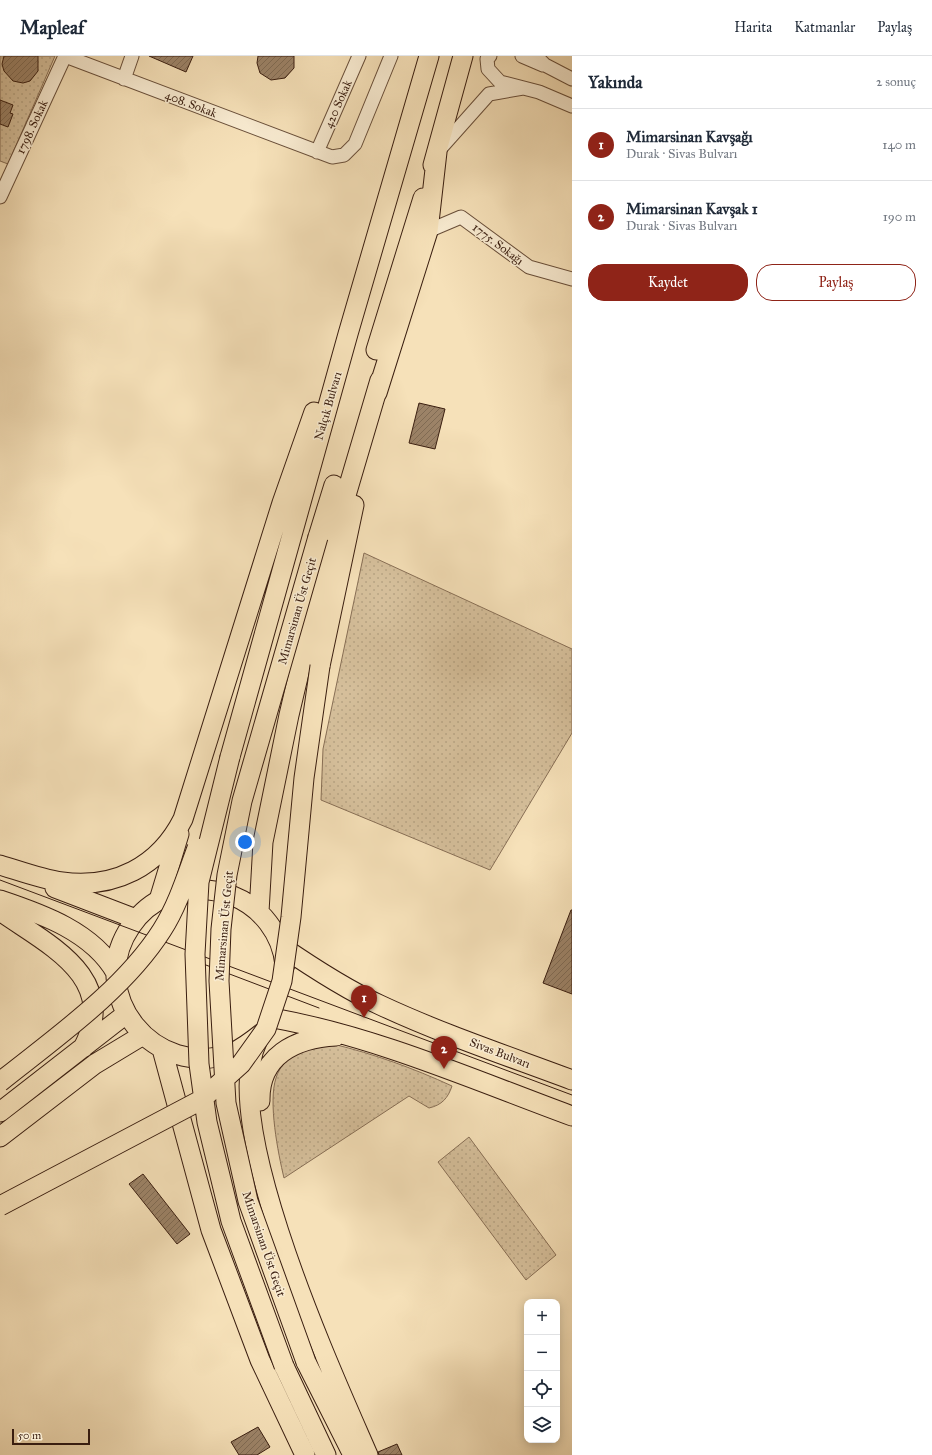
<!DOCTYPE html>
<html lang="tr">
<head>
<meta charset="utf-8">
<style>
  :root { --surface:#fff; --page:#f6f6f7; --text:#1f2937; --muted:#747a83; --line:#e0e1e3; --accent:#8f2418 }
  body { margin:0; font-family:"IM FELL Great Primer",serif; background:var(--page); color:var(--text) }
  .controls { position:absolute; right:12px; bottom:12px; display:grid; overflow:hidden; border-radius:8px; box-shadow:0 2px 10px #0003 }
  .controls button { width:36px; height:36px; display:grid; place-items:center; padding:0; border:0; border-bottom:1px solid var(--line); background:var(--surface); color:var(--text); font:20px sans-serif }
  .scale { position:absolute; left:12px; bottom:10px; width:78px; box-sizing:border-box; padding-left:4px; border:2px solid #3a1e10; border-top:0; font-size:11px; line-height:14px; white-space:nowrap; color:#3a1e10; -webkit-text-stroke:3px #f9ecd2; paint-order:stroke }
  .you { position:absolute; left:245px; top:786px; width:14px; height:14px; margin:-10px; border:3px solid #fff; border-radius:50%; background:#1a73e8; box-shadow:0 0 0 6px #1a73e833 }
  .badge { display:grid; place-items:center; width:26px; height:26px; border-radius:50%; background:var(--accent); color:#fff; font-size:13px; font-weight:700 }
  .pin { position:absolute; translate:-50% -33px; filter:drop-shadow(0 1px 2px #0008) }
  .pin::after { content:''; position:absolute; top:21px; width:14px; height:12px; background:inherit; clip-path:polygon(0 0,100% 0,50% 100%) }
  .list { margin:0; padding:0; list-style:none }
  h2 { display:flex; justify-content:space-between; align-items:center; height:52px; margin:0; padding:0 16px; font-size:17px }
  h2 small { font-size:13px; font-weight:400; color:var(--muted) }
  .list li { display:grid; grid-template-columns:26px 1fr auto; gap:12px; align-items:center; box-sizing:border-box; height:72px; padding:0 16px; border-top:1px solid var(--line) }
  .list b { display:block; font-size:15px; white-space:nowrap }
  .list p { margin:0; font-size:13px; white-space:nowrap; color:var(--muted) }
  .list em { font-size:13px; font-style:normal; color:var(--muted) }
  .actions { display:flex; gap:8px; padding:12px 16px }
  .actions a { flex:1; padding:9px 0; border:1px solid var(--accent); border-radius:16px; text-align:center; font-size:14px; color:var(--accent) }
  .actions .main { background:var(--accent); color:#fff }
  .icon { flex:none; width:22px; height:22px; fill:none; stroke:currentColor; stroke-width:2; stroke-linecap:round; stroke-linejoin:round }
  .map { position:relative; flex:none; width:572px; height:1399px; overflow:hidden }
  header { display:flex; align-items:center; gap:24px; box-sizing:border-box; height:56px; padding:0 20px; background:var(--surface); border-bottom:1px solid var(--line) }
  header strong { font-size:19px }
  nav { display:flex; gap:22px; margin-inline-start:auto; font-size:14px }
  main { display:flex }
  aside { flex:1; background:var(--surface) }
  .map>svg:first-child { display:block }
</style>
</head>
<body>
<header>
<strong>Mapleaf</strong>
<nav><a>Harita</a><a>Katmanlar</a><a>Paylaş</a></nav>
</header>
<main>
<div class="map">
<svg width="572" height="1399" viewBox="0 0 572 1399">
  <defs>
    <pattern id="grass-dots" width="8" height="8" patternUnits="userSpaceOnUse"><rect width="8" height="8" fill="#d6c09c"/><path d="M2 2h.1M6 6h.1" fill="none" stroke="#b8a585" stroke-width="1.8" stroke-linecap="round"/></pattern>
    <pattern id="building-hatch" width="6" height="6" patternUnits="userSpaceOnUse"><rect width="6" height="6" fill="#9c8368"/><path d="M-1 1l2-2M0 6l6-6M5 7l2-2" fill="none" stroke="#806b54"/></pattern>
  </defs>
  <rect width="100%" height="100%" fill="#f6e1b9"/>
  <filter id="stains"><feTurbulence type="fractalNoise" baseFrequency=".005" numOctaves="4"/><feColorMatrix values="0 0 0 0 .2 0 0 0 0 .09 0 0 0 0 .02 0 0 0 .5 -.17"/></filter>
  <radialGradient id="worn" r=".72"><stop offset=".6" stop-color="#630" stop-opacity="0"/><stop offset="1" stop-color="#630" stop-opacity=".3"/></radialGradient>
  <path fill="url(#grass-dots)" stroke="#886f56" d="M0,0H55L8,108L0,105Z
    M364,497L572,593V677L490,814L321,744L323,693Z
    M333,988C374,998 413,1012 452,1030C448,1042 442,1049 429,1052L409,1040L284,1122C278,1097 268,1046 276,1022C279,1011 290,999 300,995C309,991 323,990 333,988Z
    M469,1081L556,1199L526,1224L438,1106Z"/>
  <path fill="url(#building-hatch)" stroke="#3a1e10" d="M4,0H38V15L30,25L23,27L13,25L4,15L2,8Z
    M149,0H193L186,16Z
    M258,0H294V12L285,22L271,24L260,17L257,7Z
    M0,44L13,49L10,57L13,58L8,71L0,68Z
    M419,347L445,353L435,393L409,387Z
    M571,854H572V938L543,927Z
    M143,1118L190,1178L177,1188L129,1128Z
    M258,1371L270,1391L257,1399H239L231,1386Z
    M397,1388L402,1399H379L378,1396Z"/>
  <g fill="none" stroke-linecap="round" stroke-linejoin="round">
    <defs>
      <path id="minor" d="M65,0L332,101L344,99L355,88L391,0
        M490,0L487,3L488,13L500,26L539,36L572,50
        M522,0L543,9
        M536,0L545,9L572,23
        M124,23L132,0
        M440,93L489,38L523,32
        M317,96L359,0
        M0,141L65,0
        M428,175L461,161L529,211L572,223"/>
      <path id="highway" d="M433,109L463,0
        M376,294L423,142
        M377,337L428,175L437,96
        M318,481L334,429
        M320,610L354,449
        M230,701L348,278L429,0
        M0,809C20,815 41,823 62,826C114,833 159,811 183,763L282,447L314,356
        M55,832L136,863
        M0,844C42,858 93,876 116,917
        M159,844L179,778
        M0,855C48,889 120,921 83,992
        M259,856L263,786L289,659L321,524L380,324
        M281,890C313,912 345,933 380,949C442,978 508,1000 572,1024
        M273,962C377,981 474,1024 572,1060
        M262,977C252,985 243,992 232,997C155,1025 84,938 131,870C140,857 151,847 166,841C188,832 210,831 233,840C261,851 282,878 285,909
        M257,986C218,1068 332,1316 368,1399
        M162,993L211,1174L260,1304L305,1399
        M260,1045C259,1000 295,982 336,980
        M0,1056L126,958
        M0,1081L95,1008L143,979
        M306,1306L353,1399
        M284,1310L326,1399"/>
    </defs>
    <use href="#minor" stroke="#694f3a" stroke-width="15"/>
    <use href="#highway" stroke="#3a1e10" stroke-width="21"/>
    <use href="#minor" stroke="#f9ecd2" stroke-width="13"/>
    <use href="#highway" stroke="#f6e1b9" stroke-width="19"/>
    <path stroke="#3a1e10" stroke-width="1" d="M0,824L572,1039
      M198,906L319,952"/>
    <defs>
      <path id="highway-bridge" d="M230,701L199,826L195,898L199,1008L207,1066L231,1165L284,1310
        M0,1026C55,982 124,934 162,874C178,849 187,819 197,792
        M0,1150L201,1044L241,1008L266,973L282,925L291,861L304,722L320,610
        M306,1306L248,1145L226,1047L219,925L221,873L227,819L242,745L318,481"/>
    </defs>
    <use href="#highway-bridge" stroke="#3a1e10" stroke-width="21" stroke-linecap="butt"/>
    <use href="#highway-bridge" stroke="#f6e1b9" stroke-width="19"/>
  </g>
  <g text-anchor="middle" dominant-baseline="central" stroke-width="3" stroke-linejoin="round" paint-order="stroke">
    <g font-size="12" fill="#3a1e10" stroke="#f9ecd2">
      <text transform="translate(191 48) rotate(21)">408. Sokak</text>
      <text transform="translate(338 48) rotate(-66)">420 Sokak</text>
      <text transform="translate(32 71) rotate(-65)">1798. Sokak</text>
      <text transform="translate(498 188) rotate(37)">1775. Sokağı</text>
      <text transform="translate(328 350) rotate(-74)">Nalçık Bulvarı</text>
      <text transform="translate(297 555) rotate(-74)">Mimarsinan Üst Geçit</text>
      <text transform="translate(224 870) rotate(-85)">Mimarsinan Üst Geçit</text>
      <text transform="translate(500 997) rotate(21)">Sivas Bulvarı</text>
      <text transform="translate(264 1188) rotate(71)">Mimarsinan Üst Geçit</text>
    </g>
  </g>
  <rect width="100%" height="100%" filter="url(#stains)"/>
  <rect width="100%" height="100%" fill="url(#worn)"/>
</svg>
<div class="controls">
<button>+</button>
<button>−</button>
<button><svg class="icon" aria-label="locate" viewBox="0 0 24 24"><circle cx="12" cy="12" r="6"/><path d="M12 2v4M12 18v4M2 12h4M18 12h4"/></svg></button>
<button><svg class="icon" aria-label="layers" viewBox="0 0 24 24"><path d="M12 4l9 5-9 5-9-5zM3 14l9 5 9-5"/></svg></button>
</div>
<div class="scale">50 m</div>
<div class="you"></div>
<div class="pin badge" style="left:364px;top:962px">1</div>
<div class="pin badge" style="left:444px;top:1013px">2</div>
</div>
<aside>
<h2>Yakında<small>2 sonuç</small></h2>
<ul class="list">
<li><span class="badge">1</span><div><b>Mimarsinan Kavşağı</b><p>Durak · Sivas Bulvarı</p></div><em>140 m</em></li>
<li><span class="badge">2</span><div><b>Mimarsinan Kavşak 1</b><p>Durak · Sivas Bulvarı</p></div><em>190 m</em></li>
</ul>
<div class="actions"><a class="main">Kaydet</a><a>Paylaş</a></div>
</aside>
</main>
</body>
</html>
